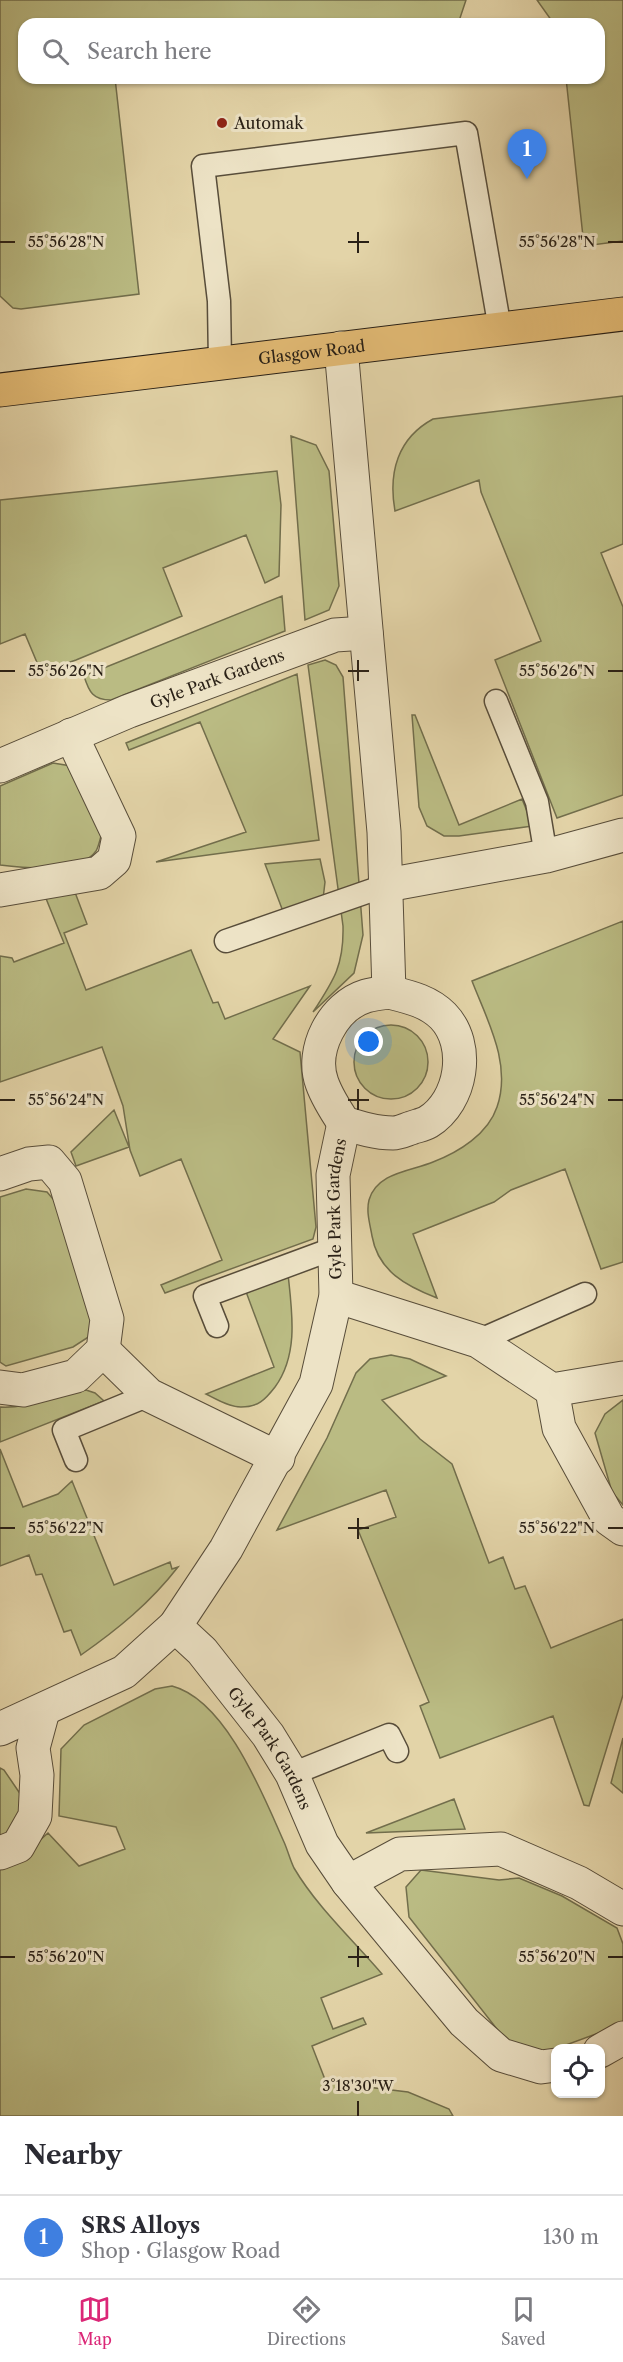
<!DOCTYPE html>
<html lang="en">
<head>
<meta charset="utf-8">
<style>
  :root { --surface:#fff; --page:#f7f7f7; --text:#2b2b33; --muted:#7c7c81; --line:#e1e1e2; --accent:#db2777 }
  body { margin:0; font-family:"Libre Caslon Text",serif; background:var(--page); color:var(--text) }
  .controls { position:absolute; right:18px; bottom:18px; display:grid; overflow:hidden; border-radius:12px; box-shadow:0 2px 4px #0004 }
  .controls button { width:54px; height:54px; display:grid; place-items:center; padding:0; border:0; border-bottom:2px solid var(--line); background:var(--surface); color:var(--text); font:30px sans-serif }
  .you { position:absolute; left:369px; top:1042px; width:21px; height:21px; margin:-15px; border:4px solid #fff; border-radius:50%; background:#1a73e8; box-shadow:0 0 0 9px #1a73e833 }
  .badge { display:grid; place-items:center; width:39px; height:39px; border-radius:50%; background:var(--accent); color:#fff; font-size:20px; font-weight:700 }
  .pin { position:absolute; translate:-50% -50px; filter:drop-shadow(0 2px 3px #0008) }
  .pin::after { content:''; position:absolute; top:32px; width:21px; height:18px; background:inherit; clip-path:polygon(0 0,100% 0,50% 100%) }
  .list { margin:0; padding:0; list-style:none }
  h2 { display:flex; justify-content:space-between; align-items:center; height:78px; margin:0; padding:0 24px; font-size:26px }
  h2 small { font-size:20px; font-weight:400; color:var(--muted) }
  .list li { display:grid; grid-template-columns:39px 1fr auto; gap:18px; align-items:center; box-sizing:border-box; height:84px; padding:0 24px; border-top:2px solid var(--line) }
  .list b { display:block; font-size:22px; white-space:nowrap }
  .list p { margin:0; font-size:20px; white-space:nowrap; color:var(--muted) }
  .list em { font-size:20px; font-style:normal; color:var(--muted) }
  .icon { flex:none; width:33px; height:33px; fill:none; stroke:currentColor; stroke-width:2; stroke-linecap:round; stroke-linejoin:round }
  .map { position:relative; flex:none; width:623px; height:2116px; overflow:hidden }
  .search { position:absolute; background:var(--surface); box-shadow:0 2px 4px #0004; left:18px; right:18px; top:18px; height:66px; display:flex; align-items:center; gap:15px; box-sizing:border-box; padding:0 21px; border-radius:18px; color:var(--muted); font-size:22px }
  .sheet { height:162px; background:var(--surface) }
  nav { display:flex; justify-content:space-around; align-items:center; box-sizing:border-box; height:84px; border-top:2px solid var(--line); background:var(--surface); font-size:16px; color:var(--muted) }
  nav a { display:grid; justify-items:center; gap:3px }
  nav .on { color:var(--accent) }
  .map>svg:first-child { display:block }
</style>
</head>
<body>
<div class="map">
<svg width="623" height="2116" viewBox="0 0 623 2116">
  <rect width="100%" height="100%" fill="#e3d4a8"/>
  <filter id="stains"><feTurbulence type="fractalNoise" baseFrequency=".00333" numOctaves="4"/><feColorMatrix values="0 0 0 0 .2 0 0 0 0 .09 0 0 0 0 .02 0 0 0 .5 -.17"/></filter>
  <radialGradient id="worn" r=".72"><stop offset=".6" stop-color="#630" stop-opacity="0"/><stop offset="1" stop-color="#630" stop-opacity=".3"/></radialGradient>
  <path fill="#babb83" stroke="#726e4c" stroke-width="1.5" d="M0,0H466L458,24H24V78H115L139,294L21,309L13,308L0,296Z
    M537,0H623V241L584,246L566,78H599V24H554Z
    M623,396V544L601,553L623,607V795L557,818L495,660L541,641L481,492L479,480L395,511C388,472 398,438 433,419Z
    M291,436L316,445L329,471L339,586L329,610L305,620Z
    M277,471L281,505L279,576L265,583L246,535L163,568L182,616L76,660L41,672L25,634L0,644V500Z
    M282,596L285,631L111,700C93,700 89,692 84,676Z
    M325,660L336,665L343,677L363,935L354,973L313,1012C334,980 344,965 343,926L308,665Z
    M297,674L319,840L156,862L246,832L200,722L129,750L126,743Z
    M412,715H415L459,825L522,799L533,826L459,836H444L427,826L419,807Z
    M53,763L71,766L102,833C100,838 99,846 96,851C81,874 24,868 0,865V786Z
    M320,859L325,882L323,899L284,914L265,864Z
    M73,887L87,924L64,933L86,990L191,950L213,1003L218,1002L225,1019L310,986L273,1039L300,1052L316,1227L313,1239L165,1293L161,1285L222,1260L181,1159L140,1176L130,1150L123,1106L102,1047L0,1082V956L12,958L14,962L64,943L43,891Z
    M623,921V1262L601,1269L565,1169L511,1190L494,1202L413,1234L437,1298C406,1286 378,1271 372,1236C370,1224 366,1212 369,1200C377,1172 412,1171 433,1162C459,1152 488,1134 497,1107C512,1064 487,1020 472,981Z
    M354 1062a37 37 0 1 1 74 0a37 37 0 1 1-74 0Z
    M114,1110L129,1147L76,1166L71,1152Z
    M26,1189L47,1192L59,1206L92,1319L90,1336L73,1347L6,1366L0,1362V1197Z
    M288,1274C292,1312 299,1354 275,1387C265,1400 258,1407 241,1407C229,1407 216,1399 206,1394L274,1367L245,1289Z
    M391,1355L410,1359L446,1376L382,1400L420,1439L452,1464L489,1563L503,1557L515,1589L525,1586L551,1648L623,1619V1695L589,1806L584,1805L553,1716L440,1758L420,1706L429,1702L358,1530L396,1517L386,1490L277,1530L327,1438L356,1373L370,1359Z
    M86,1390L95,1393L104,1401L0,1442V1407C30,1409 56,1393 86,1390Z
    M623,1400V1505L612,1492L595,1433L605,1414Z
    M0,1449L23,1507L58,1494L72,1481L114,1585L170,1562L172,1569L178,1567C150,1603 118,1629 81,1655L71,1630L64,1632L42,1574L36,1575L29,1555L0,1566Z
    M172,1686C226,1700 263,1795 284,1842C288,1851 290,1860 294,1868C317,1907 353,1940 382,1974L321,1998L333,2029L363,2018L366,2024L312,2046L326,2082L408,2092L449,2109L453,2116H0V1860L40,1840L48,1833L79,1866L125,1849L116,1827L59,1816L61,1749L84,1725L155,1689Z
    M623,1738V1793L611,1783Z
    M0,1768L4,1770L23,1798L19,1816L11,1833L0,1837Z
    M454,1799L465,1829L366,1833Z
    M421,1870L499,1880L519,1878L562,1896L617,1928L623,1944V2024L547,2052L524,2050L504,2038L409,1917L406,1887Z"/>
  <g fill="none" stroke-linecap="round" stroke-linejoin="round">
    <defs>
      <path id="service" d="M220,363L219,301L203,166L466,133L500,329
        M496,701L537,802L546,856
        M226,941L387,885
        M217,1326L205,1296L335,1248
        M478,1341L585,1294
        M76,1460L64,1430L149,1395
        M292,1774L389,1735L397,1751"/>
      <g id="minor">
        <path d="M341,348L384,832L389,992"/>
        <path id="s1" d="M0,766L129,711L335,635L366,633"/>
        <path d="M387,885L546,856L623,835"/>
        <path d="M0,890L99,873L114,860L119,836L71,735"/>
        <path d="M389,992C409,997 428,1001 443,1016C471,1045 462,1101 428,1122C423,1125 416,1126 411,1128C405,1130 399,1133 393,1133C376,1133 360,1128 344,1123C336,1111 327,1097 322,1083C310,1050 333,1006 366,996C373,994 382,993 389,992Z"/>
        <path d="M0,1174L29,1164L49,1162L65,1181L107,1319L103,1350L76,1376L23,1390L0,1387"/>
        <path d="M336,1296L478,1341L552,1390L623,1378"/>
        <path d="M103,1350L149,1395L278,1458"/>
        <path d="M552,1390L559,1428L609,1519L623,1529"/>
        <path id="s2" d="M175,1626L202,1651L268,1735L292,1774L322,1844L348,1882L464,2022L501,2055L541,2067L556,2065"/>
        <path id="s3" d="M0,1729L124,1672L175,1626L226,1549L316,1384L336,1296L333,1175L344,1123"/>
        <path d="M0,1853L18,1846L35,1816L37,1775L33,1748L43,1711"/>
        <path d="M348,1882L400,1854L501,1849L579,1883L623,1909"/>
        <path d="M600,2051L623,2038"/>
      </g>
      <g id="primary">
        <path id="s4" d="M0,390L623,314"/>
      </g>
    </defs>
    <use href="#service" stroke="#584d3a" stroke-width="25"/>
    <use href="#minor" stroke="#584d3a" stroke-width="35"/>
    <use href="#primary" stroke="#292016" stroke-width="35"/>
    <use href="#service" stroke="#ede3c6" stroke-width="22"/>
    <use href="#minor" stroke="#ede3c6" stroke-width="33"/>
    <use href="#primary" stroke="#e2ba74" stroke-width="33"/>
  </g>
  <path fill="none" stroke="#292016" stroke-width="2" d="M358,232V253M0,242H15M348,242H369M608,242H623M358,660V681M0,671H15M348,671H369M608,671H623M358,1089V1110M0,1100H15M348,1100H369M608,1100H623M358,1518V1539M0,1528H15M348,1528H369M608,1528H623M358,1946V1967M0,1957H15M348,1957H369M608,1957H623M358,2101V2116"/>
  <circle fill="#8f2418" stroke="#ede3c6" stroke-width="2" cx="222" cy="123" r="6"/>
  <g text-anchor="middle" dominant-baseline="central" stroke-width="6" stroke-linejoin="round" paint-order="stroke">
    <g font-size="16" fill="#292016" stroke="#ede3c6" text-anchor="start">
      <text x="234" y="123">Automak</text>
    </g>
    <g font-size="16" fill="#292016" stroke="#ede3c6">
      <text stroke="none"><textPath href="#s4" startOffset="314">Glasgow Road</textPath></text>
      <text stroke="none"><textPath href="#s1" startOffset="234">Gyle Park Gardens</textPath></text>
      <text stroke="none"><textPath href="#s3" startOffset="663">Gyle Park Gardens</textPath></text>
      <text stroke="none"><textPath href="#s2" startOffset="156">Gyle Park Gardens</textPath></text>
    </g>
  </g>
  <g font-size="15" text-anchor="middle" fill="#292016" stroke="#ede3c6" stroke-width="6" stroke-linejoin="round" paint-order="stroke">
    <text x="66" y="247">55°56'28"N</text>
    <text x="557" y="247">55°56'28"N</text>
    <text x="66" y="676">55°56'26"N</text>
    <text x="557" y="676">55°56'26"N</text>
    <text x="66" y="1105">55°56'24"N</text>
    <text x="557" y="1105">55°56'24"N</text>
    <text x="66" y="1533">55°56'22"N</text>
    <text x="557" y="1533">55°56'22"N</text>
    <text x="66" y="1962">55°56'20"N</text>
    <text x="557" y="1962">55°56'20"N</text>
    <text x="358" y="2091">3°18'30"W</text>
  </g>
  <rect width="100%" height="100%" filter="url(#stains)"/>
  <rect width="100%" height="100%" fill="url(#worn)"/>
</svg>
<div class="controls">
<button><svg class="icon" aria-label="locate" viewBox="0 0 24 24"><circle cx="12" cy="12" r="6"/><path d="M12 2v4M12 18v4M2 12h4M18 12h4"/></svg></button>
</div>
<div class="you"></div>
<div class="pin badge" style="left:527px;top:179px;background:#3f7fe0">1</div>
<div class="search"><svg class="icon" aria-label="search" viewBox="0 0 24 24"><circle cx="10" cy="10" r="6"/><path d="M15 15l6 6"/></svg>Search here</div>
</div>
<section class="sheet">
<h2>Nearby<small></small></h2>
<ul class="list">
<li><span class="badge" style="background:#3f7fe0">1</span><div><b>SRS Alloys</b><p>Shop · Glasgow Road</p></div><em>130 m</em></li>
</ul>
</section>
<nav>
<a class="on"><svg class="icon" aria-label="map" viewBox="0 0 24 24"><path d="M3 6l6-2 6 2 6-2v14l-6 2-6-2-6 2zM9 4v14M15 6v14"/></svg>Map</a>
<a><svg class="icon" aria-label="directions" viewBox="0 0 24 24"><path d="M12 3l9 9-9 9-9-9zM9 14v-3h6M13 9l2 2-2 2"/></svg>Directions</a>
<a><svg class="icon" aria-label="saved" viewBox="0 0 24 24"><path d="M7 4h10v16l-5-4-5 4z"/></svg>Saved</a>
</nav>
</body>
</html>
